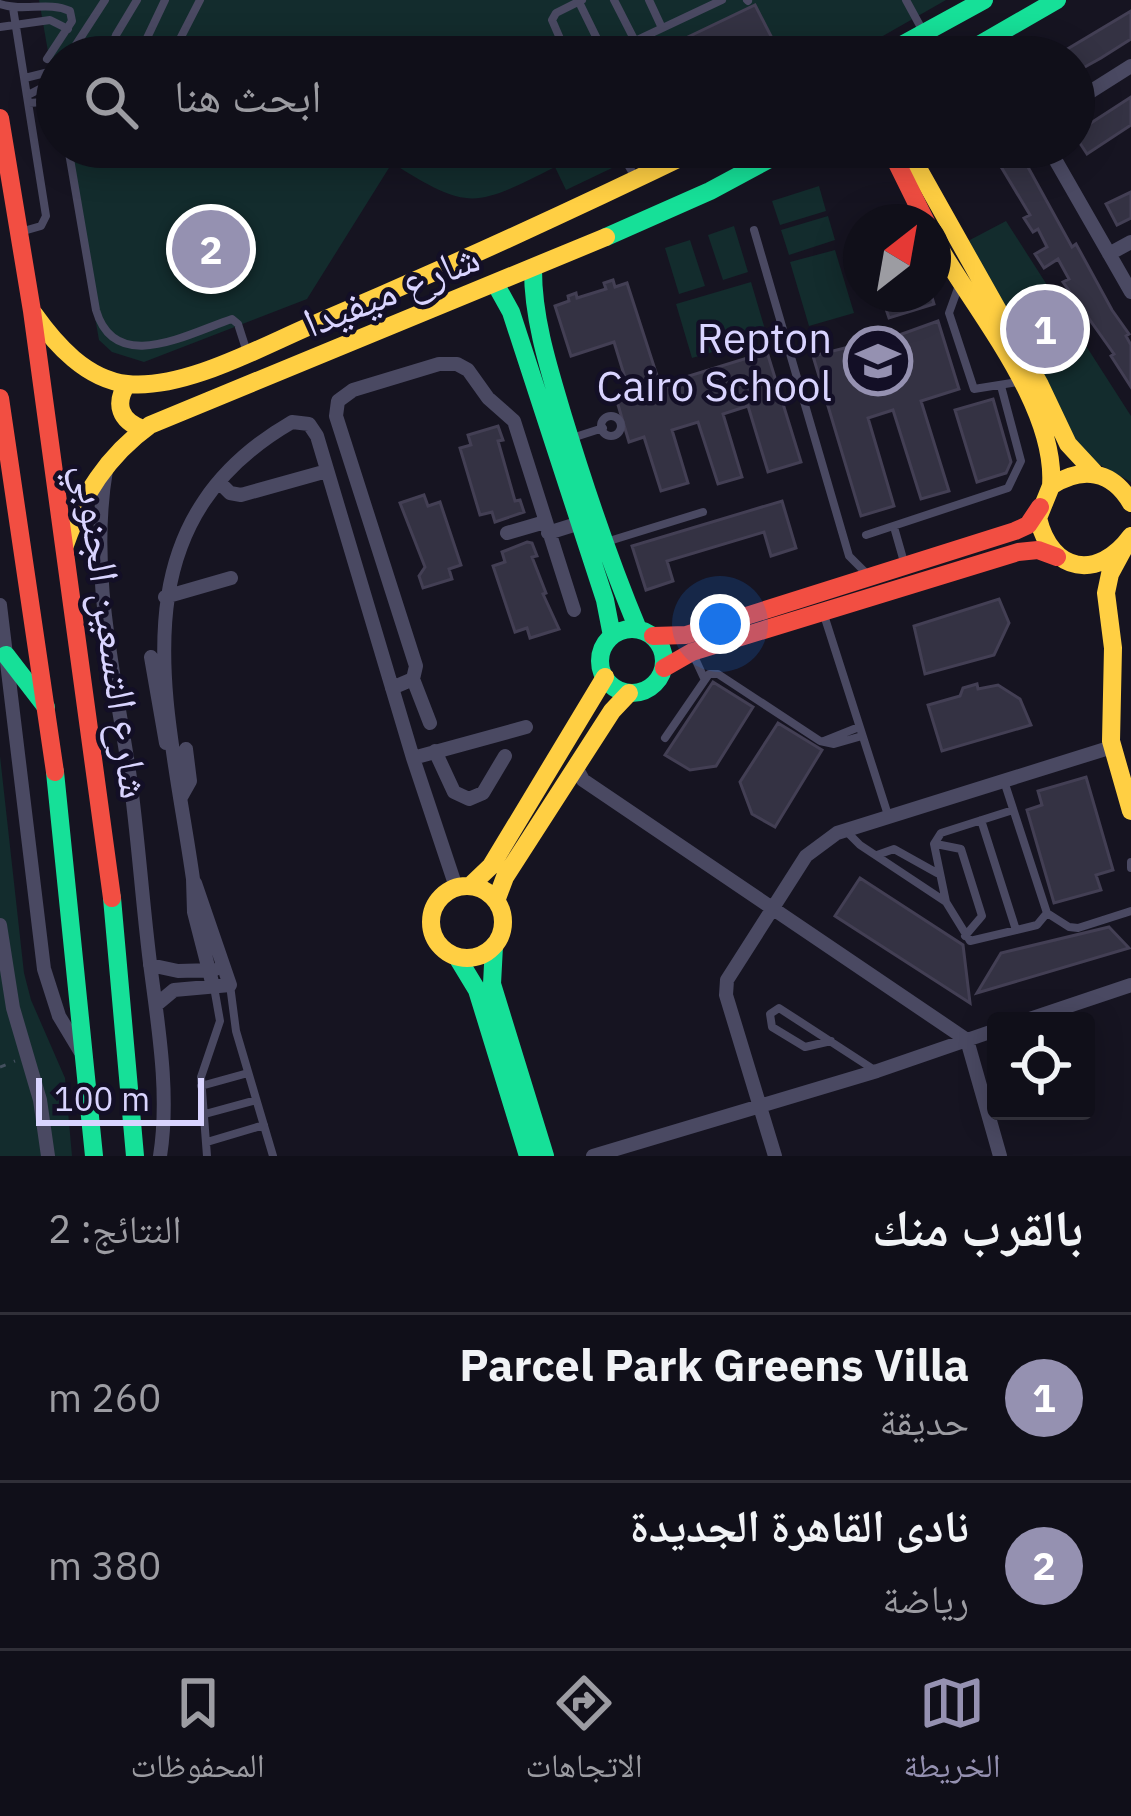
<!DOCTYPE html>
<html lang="ar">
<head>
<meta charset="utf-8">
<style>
  :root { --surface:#100f19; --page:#191822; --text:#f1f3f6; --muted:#9c9ca2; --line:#302f38; --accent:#9591b1 }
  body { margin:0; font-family:"IBM Plex Sans","Noto Naskh Arabic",sans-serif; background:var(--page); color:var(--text); direction:rtl }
  .controls { position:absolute; right:36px; bottom:36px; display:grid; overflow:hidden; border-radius:12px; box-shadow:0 6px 30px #0003 }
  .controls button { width:108px; height:108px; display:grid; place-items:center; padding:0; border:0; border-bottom:3px solid var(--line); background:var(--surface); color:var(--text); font:60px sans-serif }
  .compass { position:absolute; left:843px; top:204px; width:108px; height:108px; border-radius:50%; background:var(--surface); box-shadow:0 6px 30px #0003; rotate:31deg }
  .scale { position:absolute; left:36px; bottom:30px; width:168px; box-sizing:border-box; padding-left:12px; border:6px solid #d9d4ff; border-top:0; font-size:33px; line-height:42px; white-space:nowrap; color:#d9d4ff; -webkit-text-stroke:9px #130f26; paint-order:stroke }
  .you { position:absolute; left:720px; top:624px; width:42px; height:42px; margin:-30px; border:9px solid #fff; border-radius:50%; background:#1a73e8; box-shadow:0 0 0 18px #1a73e833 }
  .badge { display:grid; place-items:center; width:78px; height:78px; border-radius:50%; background:var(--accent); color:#fff; font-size:39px; font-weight:700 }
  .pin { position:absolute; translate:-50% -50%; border:6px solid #fff; box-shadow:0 3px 12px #0006 }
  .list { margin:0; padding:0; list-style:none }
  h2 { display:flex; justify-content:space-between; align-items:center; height:156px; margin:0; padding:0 48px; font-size:51px }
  h2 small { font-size:39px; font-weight:400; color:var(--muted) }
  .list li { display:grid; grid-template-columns:78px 1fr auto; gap:36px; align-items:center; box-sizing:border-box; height:168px; padding:0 48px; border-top:3px solid var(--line) }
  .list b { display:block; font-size:45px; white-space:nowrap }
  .list p { margin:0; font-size:39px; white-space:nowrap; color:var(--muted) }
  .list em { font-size:39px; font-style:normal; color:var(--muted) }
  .icon { flex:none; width:66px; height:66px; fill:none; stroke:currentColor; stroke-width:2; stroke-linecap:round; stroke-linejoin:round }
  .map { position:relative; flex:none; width:1131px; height:1156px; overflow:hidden; direction:ltr }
  .search { position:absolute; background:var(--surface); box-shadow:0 6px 30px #0003; left:36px; right:36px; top:36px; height:132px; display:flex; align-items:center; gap:30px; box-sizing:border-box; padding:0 42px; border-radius:66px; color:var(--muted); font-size:45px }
  .sheet { height:492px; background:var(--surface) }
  nav { display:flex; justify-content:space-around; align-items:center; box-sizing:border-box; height:168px; border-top:3px solid var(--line); background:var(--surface); font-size:33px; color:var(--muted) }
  nav a { display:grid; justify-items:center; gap:6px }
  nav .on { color:var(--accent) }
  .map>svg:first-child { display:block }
</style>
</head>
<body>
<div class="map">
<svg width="1131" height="1156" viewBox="0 0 1131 1156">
  <rect width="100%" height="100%" fill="#161421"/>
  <path fill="#132c2d" d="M39,0H946L846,57H57V103Z
    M65,147H656L566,190L555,167C474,208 469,211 392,163L307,299L144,362L112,352L99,340Z
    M819,186L826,211L780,225L772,201Z
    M828,216L835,240L789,255L781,230Z
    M1006,221L1131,416V482L1077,452L966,242Z
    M734,226L748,272L723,280L708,235Z
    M690,240L705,286L679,294L665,248Z
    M835,250L854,313L809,326L790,262Z
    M751,282L767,336L692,358L676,304Z
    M0,756L24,973L31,1000L65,1078L72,1156H0Z"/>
  <path fill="#343243" stroke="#433f54" stroke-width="3" d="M755,5L773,40L738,57H646Z
    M1131,11V39L1101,58L1074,73V57H1054Z
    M1131,97V125L1087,154L1074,134Z
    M1018,149L1072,247L1076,244L1112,310L1129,334L1126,336L1131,345V387L1111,356L1114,354L1063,282L1069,279L1058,259L1044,268L1035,254L1047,247L1038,229L1033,232L1024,218L1030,215L997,160Z
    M1131,192V218L1117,225L1106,204Z
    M613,280L615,287L627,283L660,385L767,352L801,462L768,472L748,406L723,414L742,477L718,484L698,422L672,430L688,483L661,491L644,437L629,442L616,398L630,394L614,342L571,356L555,306L569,301L568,296L576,293L577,298L606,289L604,283Z
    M881,294H931L934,304L889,318Z
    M938,321L959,389L921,401L949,491L921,499L893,410L868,418L894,506L861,516L813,356L876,340L877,343Z
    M993,399L1011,462L1006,473L977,482L955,410Z
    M498,426L503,440L498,441L515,501L520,500L524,512L495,522L492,512L480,515L460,448L471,445L468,435Z
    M424,495L428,506L440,502L461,565L449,569L452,579L423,588L419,576L425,567L400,503Z
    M782,501L796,548L771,556L764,532L667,561L673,581L646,590L632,546Z
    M527,542L532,543L537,556L532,557L546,593L543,594L559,629L530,638L527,628L515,632L493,566L505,562L502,552Z
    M999,599L1009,623L994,655L925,674L914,626Z
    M713,682L753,707L716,766L690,770L665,755Z
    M977,684L978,689L998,685L1020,699L1031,725L942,751L928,705L960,696L963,688Z
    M778,723L822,750L775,827L752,814L740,782Z
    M1086,777L1113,870L1096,875L1101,890L1054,903L1027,810L1042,805L1038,791Z
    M860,878L963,945L970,1003L835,916Z
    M1109,927L1129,948L977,993L1001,953Z"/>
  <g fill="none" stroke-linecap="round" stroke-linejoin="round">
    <path stroke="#44505f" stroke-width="3" stroke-dasharray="6 9" stroke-linecap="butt" d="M0,1067L15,1061"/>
    <path stroke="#4a4962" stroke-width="8" d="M614,0L635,41
      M649,0L662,28
      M747,0L748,1
      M906,0L924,33
      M579,2L605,55
      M0,4C24,12 48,1 70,11L72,21L47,59
      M13,8L46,216L41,226L20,232
      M0,27L50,20L68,29
      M68,57L105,0
      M108,57L116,35L137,0
      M138,57L165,0
      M159,57L180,39L200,0
      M568,57L552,20L556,13L582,0
      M601,57L722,0
      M25,78L57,70
      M28,95L57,80
      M29,103L57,101
      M68,147L96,310C115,376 189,333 232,319L238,324L246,349
      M618,147L635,177
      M754,230L849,556L867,574
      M958,288L949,313L974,389L1018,382
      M601 426a10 10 0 1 1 20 0a10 10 0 1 1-20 0Z
      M572,438L603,428
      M894,527L904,562
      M866,535L1008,488L1021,461L1001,386
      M606,542L703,512
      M823,612L888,815
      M692,652L704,678
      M665,738L709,674H718L820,741L834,744L862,736
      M824,741L859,727
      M1004,781L1047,913L1069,927L1078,928L1131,911
      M1013,810L941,833L934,844L946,902L970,941L1037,925L1047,913
      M981,820L1016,930
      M846,831L860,845L946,902
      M936,844L961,849L982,916L965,936
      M877,855L894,849L937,873
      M1131,862V868
      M230,985L236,1031L273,1156
      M831,1041L805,1047L772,1027L770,1014L779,1008L876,1071
      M201,1086L248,1073
      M205,1114L256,1100
      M207,1142L264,1125
      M207,1156L201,1077L220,1021L214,987"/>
    <path stroke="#4a4962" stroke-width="14" d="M1074,102L1131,66
      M1048,147L1131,292
      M982,151L990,147
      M1109,254L1131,242
      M106,470C89,570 114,672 129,771C138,835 142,899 150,963C158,1026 170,1094 160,1156
      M219,482L230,493L241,495L327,471
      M507,533L545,522
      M548,533L580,523
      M165,597L231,578
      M0,605L44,969L59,1016L80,1051
      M151,657L166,743
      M413,679L430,723
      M392,688L413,679L416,666L336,416L338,401L353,390L439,364H457L468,370L488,398L514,421L574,610
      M435,751L454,792L469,799L483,793L505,756
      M413,758L526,727
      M579,761L578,771L583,780L967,1040L1000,1156
      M181,797L190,781L186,749
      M0,925L13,1008L40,1100L48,1156
      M150,965L178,971L214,970
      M213,986L194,912L193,879C169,708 109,528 292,422L309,424L317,436L413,758L456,887
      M156,1005L174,990L230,985L195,883
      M1024,1021L1131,985
      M593,1156L877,1071L996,1030
      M775,1156L726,995L727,980L806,856L837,833L1112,747"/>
    <path stroke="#16e098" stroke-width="18" d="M880,57L984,0
      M958,57L1057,0
      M606,237L710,191L792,147
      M533,270C533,320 549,369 563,416C585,488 609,560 638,629
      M496,285L511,312L605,600L612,636
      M600 661a32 32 0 1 1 64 0a32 32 0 1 1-64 0Z
      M6,655L46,707
      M55,772L94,1156
      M112,898L135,1156
      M494,946L492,984L545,1156
      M457,957L477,990L528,1156"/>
    <path stroke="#ffcf43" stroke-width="18" d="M906,147L1040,385L1068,444L1094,472
      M933,237C972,307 1057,404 1051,486
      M34,314C56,345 86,379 127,384C183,390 259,348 310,326C442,270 573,210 703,147
      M127,384C114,404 120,421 143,429
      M1131,503C1112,470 1082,466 1051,486L1038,518C1051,573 1098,581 1131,536
      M65,545C82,496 107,456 150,425L606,237
      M1124,548L1110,574L1106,593L1113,648L1111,741L1131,811
      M431 922a36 36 0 1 1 72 0a36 36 0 1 1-72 0Z
      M470,886L491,866L605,677
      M496,901L505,877L612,711L629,693"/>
    <path stroke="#f24e42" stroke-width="18" d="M0,118L32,311L112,898
      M889,147L926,222
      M0,398L55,772
      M653,636L686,635L1015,531L1028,525L1040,507
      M664,668L692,652L1018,552L1038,550L1057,557"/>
  </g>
  <defs>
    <symbol id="school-ring" viewBox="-11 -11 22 22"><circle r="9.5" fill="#130f26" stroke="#9591b1" stroke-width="1.5"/><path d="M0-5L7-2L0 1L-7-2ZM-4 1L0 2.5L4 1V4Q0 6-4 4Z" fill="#9591b1"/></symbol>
  </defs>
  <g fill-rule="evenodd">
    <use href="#school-ring" x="840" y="323" width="76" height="76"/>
  </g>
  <g text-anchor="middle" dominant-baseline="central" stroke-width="9" stroke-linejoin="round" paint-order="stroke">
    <g font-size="42" fill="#d9d4ff" stroke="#130f26">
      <text transform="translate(391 289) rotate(-22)">شارع ميفيدا</text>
      <text transform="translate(113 631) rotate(82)">شارع التسعين الجنوبي</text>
    </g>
    <g font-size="42" fill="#d9d4ff" stroke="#130f26" text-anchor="end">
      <text x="832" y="337">Repton<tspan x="832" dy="48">Cairo School</tspan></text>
    </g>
  </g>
</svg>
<div class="controls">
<button><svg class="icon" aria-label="locate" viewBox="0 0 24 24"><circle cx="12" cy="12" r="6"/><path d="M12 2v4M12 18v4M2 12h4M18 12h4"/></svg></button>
</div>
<svg class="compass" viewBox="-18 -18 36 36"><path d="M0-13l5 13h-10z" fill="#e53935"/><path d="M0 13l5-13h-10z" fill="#9c9ca2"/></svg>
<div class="scale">100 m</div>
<div class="you"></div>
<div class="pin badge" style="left:1045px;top:329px">1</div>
<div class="pin badge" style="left:211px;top:249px">2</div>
<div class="search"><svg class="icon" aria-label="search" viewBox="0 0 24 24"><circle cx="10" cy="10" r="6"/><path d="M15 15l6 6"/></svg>ابحث هنا</div>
</div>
<section class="sheet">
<h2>بالقرب منك<small>النتائج: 2</small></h2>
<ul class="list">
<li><span class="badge">1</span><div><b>Parcel Park Greens Villa</b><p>حديقة</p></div><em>260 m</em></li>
<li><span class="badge">2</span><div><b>نادى القاهرة الجديدة</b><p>رياضة</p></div><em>380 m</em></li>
</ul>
</section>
<nav>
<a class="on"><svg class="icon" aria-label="map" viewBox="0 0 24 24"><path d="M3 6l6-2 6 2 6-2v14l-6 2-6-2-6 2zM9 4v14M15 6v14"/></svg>الخريطة</a>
<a><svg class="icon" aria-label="directions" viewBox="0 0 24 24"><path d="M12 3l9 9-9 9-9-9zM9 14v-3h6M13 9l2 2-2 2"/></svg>الاتجاهات</a>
<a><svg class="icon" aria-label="saved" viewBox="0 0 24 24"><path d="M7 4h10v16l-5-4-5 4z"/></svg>المحفوظات</a>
</nav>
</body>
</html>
